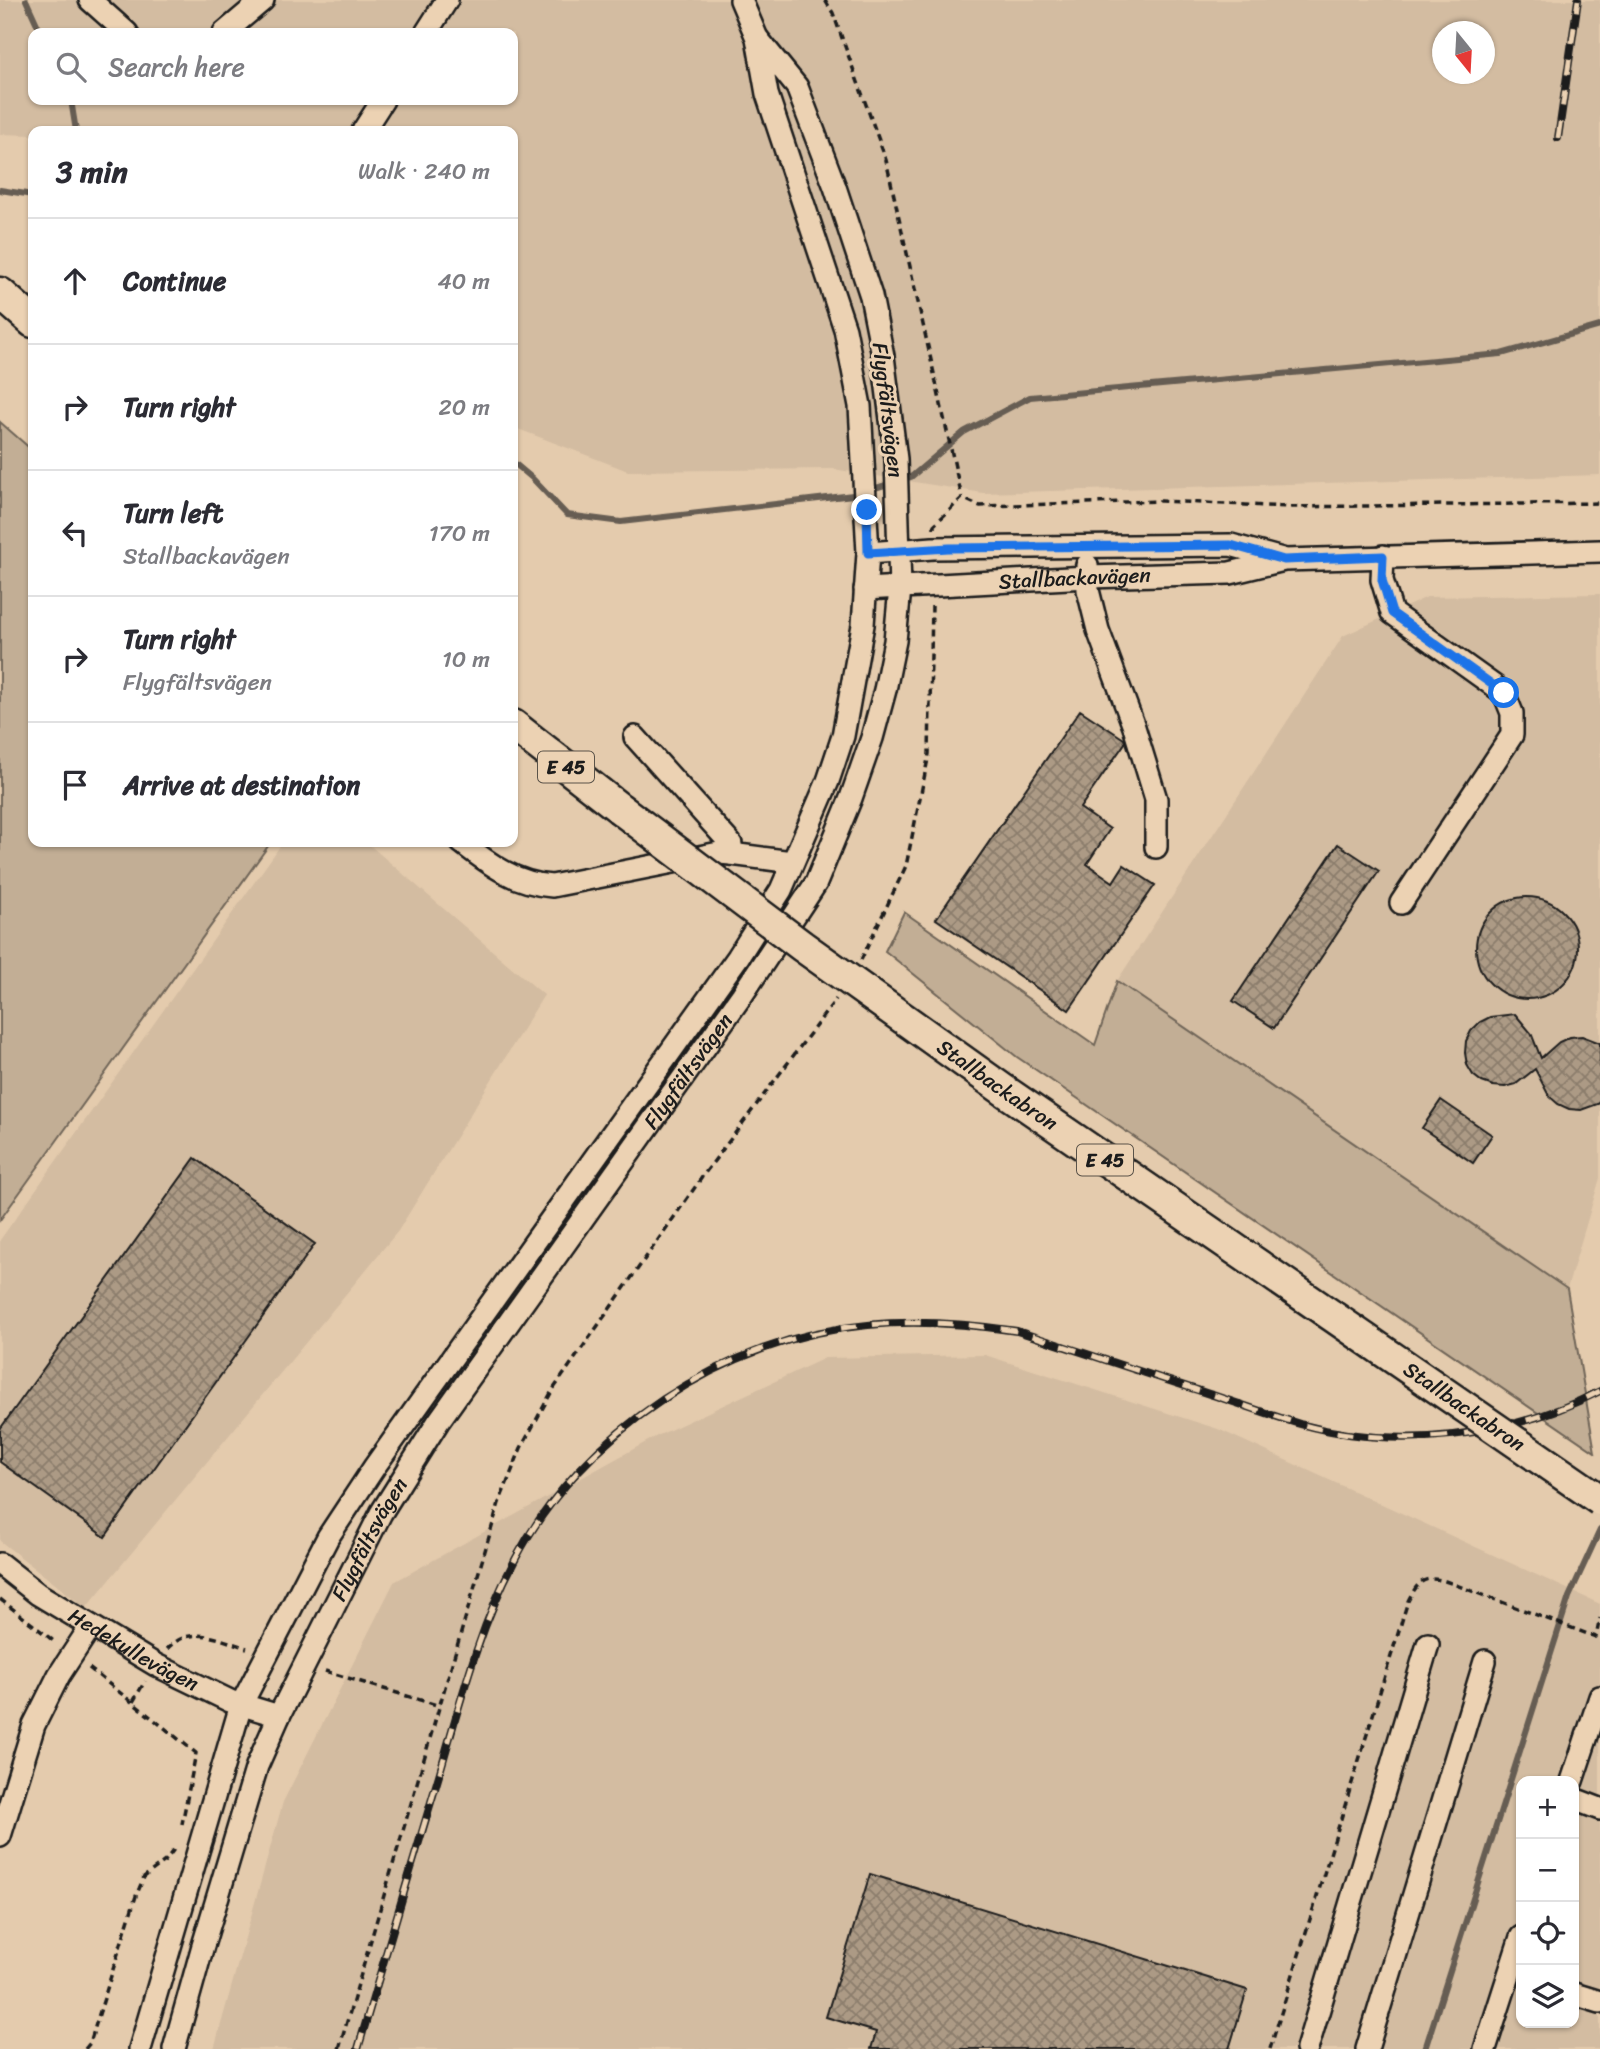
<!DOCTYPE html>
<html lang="en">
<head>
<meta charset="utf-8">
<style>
  :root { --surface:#fff; --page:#f7f7f7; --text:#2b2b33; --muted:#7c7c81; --line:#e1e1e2 }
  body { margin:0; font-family:Sriracha,sans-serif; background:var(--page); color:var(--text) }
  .controls { position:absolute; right:21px; bottom:21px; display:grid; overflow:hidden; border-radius:14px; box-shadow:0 2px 5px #0004 }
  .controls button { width:63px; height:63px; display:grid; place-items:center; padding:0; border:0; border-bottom:2px solid var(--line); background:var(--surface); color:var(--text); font:35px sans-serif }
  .compass { position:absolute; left:1432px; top:21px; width:63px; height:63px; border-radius:50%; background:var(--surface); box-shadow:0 2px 5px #0004; rotate:162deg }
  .stop { position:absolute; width:21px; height:21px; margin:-16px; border:5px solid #1a73e8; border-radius:50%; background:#fff }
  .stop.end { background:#1a73e8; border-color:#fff; box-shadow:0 2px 7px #0008 }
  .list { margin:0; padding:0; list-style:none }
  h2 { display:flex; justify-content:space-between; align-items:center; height:91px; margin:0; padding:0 28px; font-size:30px }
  h2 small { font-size:23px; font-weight:400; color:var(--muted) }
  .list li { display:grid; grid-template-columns:46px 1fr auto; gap:21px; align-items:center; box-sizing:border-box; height:126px; padding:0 28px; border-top:2px solid var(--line) }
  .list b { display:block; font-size:26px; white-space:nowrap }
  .list p { margin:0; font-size:23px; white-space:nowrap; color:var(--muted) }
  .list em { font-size:23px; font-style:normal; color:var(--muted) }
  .icon { flex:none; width:38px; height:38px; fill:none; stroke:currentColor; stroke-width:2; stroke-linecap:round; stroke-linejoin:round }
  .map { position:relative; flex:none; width:1600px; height:2049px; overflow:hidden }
  .search { position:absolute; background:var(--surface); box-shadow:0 2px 5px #0004; left:28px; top:28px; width:490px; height:77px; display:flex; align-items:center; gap:18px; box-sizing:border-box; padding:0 24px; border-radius:14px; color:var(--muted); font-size:26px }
  .panel { position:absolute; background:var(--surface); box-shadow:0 2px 5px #0004; left:28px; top:126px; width:490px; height:721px; border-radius:14px }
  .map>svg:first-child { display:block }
</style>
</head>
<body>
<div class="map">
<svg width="1600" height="2049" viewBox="0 0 1600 2049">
  <defs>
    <pattern id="building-cross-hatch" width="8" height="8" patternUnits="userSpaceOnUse" patternTransform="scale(1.75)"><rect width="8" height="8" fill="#ac9a85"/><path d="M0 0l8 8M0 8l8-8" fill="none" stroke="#8b7d6c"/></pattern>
  </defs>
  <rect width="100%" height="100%" fill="#e4cbad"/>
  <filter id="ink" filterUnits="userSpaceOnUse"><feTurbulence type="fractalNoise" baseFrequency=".0143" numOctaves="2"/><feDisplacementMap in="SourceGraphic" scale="14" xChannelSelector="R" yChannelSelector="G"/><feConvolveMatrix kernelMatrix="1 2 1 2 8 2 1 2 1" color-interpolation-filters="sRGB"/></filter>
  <g filter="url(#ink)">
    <path fill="#d3bca1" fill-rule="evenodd" d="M0,0H1600V475L983,493L833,469L628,471L513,427V131H33V135L0,134ZM1442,32H1484V74H1442ZM33,33H513V100H33Z
      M1600,594V1178L1567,1289L1117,981L1343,636L1427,597Z
      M283,842H366L544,995L398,1231L86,1608L0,1541V1240Z
      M985,1355L1218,1429L1600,1604V2049H214L283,1802L394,1582L657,1436L825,1358ZM1521,1781H1574V2023H1521Z"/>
    <path fill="#c2ae95" stroke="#6f6558" stroke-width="2" d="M0,422L33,451V842H271L0,1220Z
      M904,912L1095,1045L1117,981L1567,1289L1595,1452L1017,1057L885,951Z"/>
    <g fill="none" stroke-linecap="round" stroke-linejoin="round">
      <path stroke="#665d52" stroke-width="6" d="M26,0L41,33
        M71,100L76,131
        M0,190L33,195
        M513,462L532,478L567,515L621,522L853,495L911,477L964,432L1030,397L1501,354L1600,326
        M1425,2049L1569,1597L1600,1530"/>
    </g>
    <path fill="url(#building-cross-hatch)" stroke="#1c1c1c" stroke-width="2" d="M1080,710L1124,739L1125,743L1080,808L1110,829L1087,864L1113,882L1124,865L1155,885L1069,1010L936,919Z
      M1338,844L1379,871L1274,1028L1233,1001Z
      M1476 948a51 51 0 1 1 102 0a51 51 0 1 1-102 0Z
      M1515,1014L1531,1033L1541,1058L1559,1042L1570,1037L1582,1036L1600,1043V1103L1581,1110L1569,1109L1558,1104L1549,1096L1535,1069L1516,1084L1505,1087L1493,1086L1482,1082L1473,1075L1467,1065L1465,1053L1466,1041L1471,1031L1480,1022L1490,1017Z
      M1441,1100L1492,1135L1473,1163L1422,1128Z
      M195,1158L315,1244L105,1537L0,1462V1429Z
      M870,1874L1247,1990L1229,2049H871L876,2032L826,2017Z"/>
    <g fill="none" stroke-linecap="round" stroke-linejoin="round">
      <defs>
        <g id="minor">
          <path d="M90,0L127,33"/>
          <path d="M224,33L263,0"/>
          <path d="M426,33L447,0"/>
          <path d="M363,131L383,100"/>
          <path d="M868,553L933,548L1231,545L1282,559"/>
          <path d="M1383,556L1382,580L1392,613L1504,693L1512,713V735L1401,903"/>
          <path d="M1087,565L1088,590L1098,630L1134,727L1156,799V847"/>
          <path id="s1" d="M865,589L1088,577L1230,573L1284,560L1600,551"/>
          <path d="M635,737L731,844V854L792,862"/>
          <path d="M461,842C489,864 516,884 552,886L719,853L731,854"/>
          <path id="s2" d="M0,1564L38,1594L156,1665L230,1701L279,1716"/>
          <path d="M1572,1781L1600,1697"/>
          <path d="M1574,1799L1600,1809"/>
          <path d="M0,1836L34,1725L59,1675L91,1626"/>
          <path d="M1574,1994L1600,2002"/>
          <path d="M140,2049L241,1705L328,1537L375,1466L738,957L781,890L828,781L843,736L863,625L868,553L860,406L845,329L767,94L757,38L741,0"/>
          <path id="s3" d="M174,2049L202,1949L257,1766L279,1716L381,1513L438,1422L742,995L816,883L851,798L872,738L885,690L895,641L900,588L896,459L883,356L871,296L835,187L797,87L758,39"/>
          <path d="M1307,2049L1428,1644"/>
          <path d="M1367,2049L1485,1661"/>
          <path d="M1485,2049L1521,1937"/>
        </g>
        <path id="highway" d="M0,293L33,322
          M513,725L619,808"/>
      </defs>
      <use href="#minor" stroke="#1c1c1c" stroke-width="26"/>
      <use href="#highway" stroke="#1c1c1c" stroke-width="35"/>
      <path stroke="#1c1c1c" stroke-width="3.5" stroke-dasharray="7 5" stroke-linecap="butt" d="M825,0L833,13L886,160L962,498
        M934,528V525L962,498L980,506L1161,501L1289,507L1600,503
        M861,960L906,866L929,754L932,606
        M0,1599L55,1642
        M167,1649C191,1624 218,1639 247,1648
        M89,1668L196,1753L182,1824
        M325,1671L440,1706
        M133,1702L145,1681
        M85,2049L90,2043L136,1896L144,1877L165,1861L175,1848
        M339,2049L499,1503L521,1448L552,1391L705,1173L836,999
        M1270,2049L1408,1601C1418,1582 1423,1575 1445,1581L1596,1637L1600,1618"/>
      <use href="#minor" stroke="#ecd2b3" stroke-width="21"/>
      <use href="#highway" stroke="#ecd2b3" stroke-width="30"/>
      <defs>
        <path id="rail" d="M1558,138L1578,0
          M358,2049C385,1957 412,1864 440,1772C461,1699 480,1625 516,1558C582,1433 726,1337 868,1325C918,1320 968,1324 1017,1331C1076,1350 1135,1370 1194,1389C1229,1400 1264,1413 1300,1424C1397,1451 1511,1437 1600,1391"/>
      </defs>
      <use href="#rail" stroke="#1c1c1c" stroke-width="8"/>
      <use href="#rail" stroke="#ecd2b3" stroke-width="5" stroke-dasharray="16" stroke-linecap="butt"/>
      <defs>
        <g id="highway-bridge">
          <path id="s4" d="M619,808L802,946L1005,1091L1600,1500"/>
        </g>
      </defs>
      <use href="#highway-bridge" stroke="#1c1c1c" stroke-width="35" stroke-linecap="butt"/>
      <use href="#highway-bridge" stroke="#ecd2b3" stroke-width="30"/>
    </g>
  </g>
  <g fill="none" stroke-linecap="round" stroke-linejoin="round" filter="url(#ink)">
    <path stroke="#1a73e8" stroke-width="9" d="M867,510L868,553L949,548L1231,545L1284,560L1383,556L1382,580L1392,613L1504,693"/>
  </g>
  <g text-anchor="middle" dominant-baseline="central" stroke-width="6" stroke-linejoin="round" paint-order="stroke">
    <g fill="#ecd2b3" stroke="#5a5349" stroke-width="2">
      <rect x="538" y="751.5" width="56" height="31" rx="5"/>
      <rect x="1077" y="1144.5" width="56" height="31" rx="5"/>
    </g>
    <g font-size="19" font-weight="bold" fill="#1c1c1c">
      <text x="566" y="767">E 45</text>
      <text x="1105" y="1160">E 45</text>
    </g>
    <g font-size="21" fill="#1c1c1c" stroke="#ecd2b3">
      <text transform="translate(888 410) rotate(83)">Flygfältsvägen</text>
      <text stroke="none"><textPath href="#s1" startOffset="210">Stallbackavägen</textPath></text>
      <text stroke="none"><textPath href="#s3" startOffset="1115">Flygfältsvägen</textPath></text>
      <text stroke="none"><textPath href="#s4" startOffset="469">Stallbackabron</textPath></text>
      <text stroke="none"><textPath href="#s4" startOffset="1036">Stallbackabron</textPath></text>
      <text stroke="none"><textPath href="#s3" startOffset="548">Flygfältsvägen</textPath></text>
      <text stroke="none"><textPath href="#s2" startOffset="159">Hedekullevägen</textPath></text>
    </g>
  </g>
</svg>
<div class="controls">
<button>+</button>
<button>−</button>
<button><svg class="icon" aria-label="locate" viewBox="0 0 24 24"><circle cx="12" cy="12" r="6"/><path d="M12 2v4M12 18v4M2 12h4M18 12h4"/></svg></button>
<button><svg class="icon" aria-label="layers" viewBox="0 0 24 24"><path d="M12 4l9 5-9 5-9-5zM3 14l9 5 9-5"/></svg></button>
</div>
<svg class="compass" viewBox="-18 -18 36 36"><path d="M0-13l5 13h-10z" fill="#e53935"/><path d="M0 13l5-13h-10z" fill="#7c7c81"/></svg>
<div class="stop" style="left:1504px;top:693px"></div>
<div class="stop end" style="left:867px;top:510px"></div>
<div class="search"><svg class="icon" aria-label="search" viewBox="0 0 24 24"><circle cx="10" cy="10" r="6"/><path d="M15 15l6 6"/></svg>Search here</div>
<section class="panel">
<h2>3 min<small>Walk · 240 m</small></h2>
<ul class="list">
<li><svg class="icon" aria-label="ahead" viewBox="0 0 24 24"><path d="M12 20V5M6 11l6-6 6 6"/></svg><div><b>Continue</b></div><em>40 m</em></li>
<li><svg class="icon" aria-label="right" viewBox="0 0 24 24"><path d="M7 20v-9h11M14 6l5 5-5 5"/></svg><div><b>Turn right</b></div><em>20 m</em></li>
<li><svg class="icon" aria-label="left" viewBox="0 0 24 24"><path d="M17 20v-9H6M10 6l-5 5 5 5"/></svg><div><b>Turn left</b><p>Stallbackavägen</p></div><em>170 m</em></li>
<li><svg class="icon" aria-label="right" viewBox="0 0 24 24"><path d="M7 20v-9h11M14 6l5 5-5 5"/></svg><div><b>Turn right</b><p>Flygfältsvägen</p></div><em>10 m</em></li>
<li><svg class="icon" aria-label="arrive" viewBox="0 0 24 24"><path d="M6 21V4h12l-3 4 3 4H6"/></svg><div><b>Arrive at destination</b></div></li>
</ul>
</section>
</div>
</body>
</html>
